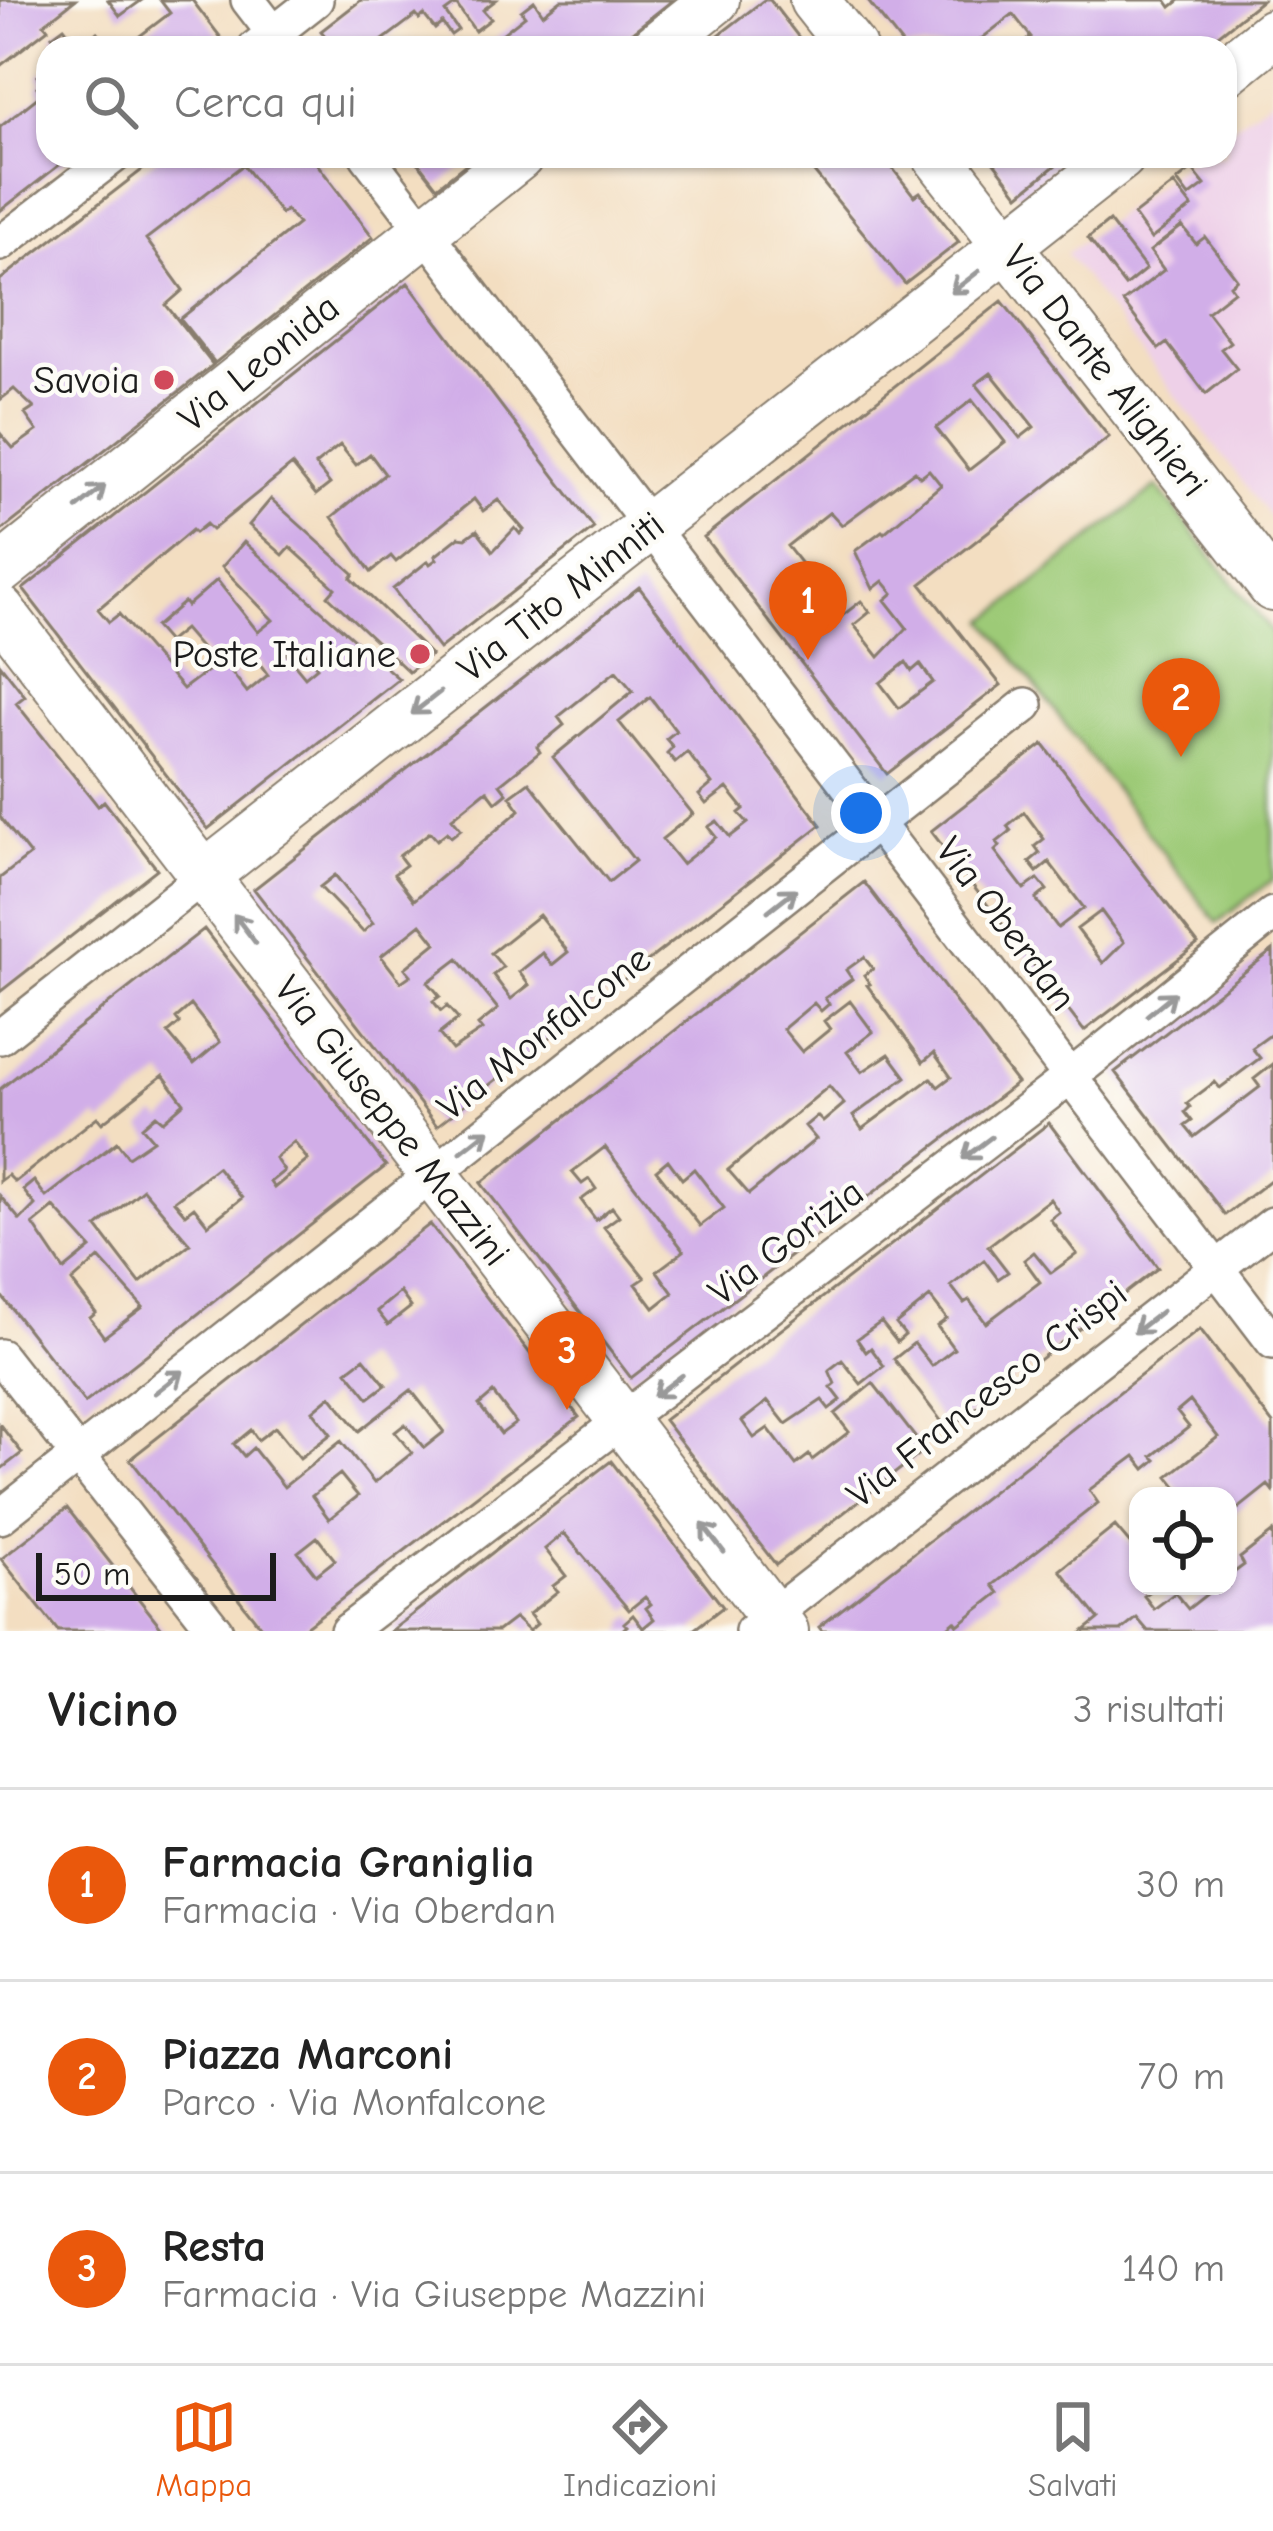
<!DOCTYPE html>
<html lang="it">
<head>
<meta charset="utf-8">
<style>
  :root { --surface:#fff; --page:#f2f2f2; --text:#222; --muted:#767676; --line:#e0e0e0; --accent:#ea580c }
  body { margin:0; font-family:"Comic Neue",sans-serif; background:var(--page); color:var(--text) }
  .controls { position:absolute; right:36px; bottom:36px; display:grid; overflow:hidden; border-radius:24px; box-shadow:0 3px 9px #0004 }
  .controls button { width:108px; height:108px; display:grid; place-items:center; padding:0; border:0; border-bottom:3px solid var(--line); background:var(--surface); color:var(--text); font:60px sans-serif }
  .scale { position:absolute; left:36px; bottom:30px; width:240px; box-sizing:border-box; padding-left:12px; border:6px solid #1c1c1c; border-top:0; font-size:33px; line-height:42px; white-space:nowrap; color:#1c1c1c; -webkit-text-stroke:9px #fdfcf7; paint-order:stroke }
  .you { position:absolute; left:861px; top:813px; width:42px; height:42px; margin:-30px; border:9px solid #fff; border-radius:50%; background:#1a73e8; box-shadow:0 0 0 18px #1a73e833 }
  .badge { display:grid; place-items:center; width:78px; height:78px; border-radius:50%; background:var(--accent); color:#fff; font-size:39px; font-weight:700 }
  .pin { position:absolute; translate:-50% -99px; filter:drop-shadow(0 3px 6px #0008) }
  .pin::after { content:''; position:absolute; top:63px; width:42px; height:36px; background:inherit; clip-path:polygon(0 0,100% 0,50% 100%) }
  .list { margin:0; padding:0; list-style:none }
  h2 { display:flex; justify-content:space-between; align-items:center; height:156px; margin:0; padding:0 48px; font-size:51px }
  h2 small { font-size:39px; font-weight:400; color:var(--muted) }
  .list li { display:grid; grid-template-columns:78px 1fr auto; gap:36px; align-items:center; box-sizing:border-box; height:192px; padding:0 48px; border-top:3px solid var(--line) }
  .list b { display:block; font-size:45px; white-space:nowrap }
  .list p { margin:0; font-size:39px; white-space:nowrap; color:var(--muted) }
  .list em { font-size:39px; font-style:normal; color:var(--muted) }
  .icon { flex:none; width:66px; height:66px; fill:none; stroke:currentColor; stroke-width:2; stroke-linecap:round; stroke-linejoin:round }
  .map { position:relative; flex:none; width:1273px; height:1631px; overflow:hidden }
  .search { position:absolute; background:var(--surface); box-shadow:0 3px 9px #0004; left:36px; right:36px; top:36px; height:132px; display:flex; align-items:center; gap:30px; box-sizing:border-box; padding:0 42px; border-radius:36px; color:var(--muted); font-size:45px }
  .sheet { height:732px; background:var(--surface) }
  nav { display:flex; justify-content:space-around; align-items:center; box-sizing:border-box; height:168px; border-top:3px solid var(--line); background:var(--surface); font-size:33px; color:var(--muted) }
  nav a { display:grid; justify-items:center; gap:6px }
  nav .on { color:var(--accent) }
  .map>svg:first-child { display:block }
</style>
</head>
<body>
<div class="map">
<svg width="1273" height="1631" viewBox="0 0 1273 1631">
  <rect width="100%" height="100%" fill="#fdfcf7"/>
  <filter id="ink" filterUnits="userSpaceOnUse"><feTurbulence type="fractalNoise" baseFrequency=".00833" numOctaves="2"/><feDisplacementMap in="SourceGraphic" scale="24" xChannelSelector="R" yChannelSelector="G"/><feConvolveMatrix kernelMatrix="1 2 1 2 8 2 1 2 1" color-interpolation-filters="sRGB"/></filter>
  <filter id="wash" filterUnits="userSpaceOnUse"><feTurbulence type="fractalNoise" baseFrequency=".004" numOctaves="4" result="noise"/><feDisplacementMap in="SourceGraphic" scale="48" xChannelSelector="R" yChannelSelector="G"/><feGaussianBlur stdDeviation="2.7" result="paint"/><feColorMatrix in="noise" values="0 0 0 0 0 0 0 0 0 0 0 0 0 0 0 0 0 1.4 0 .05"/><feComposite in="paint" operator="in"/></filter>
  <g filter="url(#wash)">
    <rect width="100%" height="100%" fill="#f3dec1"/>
    <path fill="#eed0e8" d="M1273,97V521L1066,254L1195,156H1225V133Z"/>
    <path fill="#9dca77" stroke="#5c734a" stroke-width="3" d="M1157,486L1273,634V879L1217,923L986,621Z"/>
    <g id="blocks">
      <path fill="#d1aee8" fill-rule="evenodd" d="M0,0H75L44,24L48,29L0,66Z
        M108,0H142L120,16Z
        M160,0H192L222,39L210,48H124L170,13Z
        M361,0H496L483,10L491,19L475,31L456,4L445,12L458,30L451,35L442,23L435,29L424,15L419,19L416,15L379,43L383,48H335L321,31Z
        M561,0H673L612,48H484L525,16L521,11L534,1L543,14Z
        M764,0H770L807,48H723L715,38Z
        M867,0H1166L1171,7L1180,0H1262L1202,48H1016L1031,37L1013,14L981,39L988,48H905Z
        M64,27L79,46L76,48H62L52,36Z
        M97,32L109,48H88L84,43Z
        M48,69V156H71L0,211V127L42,94L37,87L43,83L38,76Z
        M160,156H311L373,237L215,363L180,319L298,224L286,210L281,214L243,165L146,239L183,290L166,305L213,365L0,532V433L13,448L37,431L25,414L34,408L14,389L0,400V280Z
        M413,156H476L437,187Z
        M801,156H883L914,196L920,192L959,242L905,284Z
        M989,156H1067L1019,195Z
        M1192,169L1205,185L1189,197L1177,181Z
        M1174,184L1192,207L1151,239L1134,215Z
        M1109,221L1146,269L1125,286L1088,238Z
        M1182,226L1196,244L1205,237L1237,279L1230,285L1234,291L1207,312L1230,342L1221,349L1237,369L1206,394L1167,343L1159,349L1123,302L1164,270L1150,251Z
        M408,283L594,528L439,649L393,589L428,561L430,564L437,559L435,556L459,537L466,538L477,530L493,551L515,528L520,534L524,530L498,500L483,511L474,499L396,562L391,556L371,572L332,517L385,474L370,454L356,465L340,445L315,465L330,484L316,495L292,465L212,530L206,524L195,533L192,530L98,609L109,622L119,614L183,689L215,665L184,629L168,642L155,627L184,602L187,606L217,580L258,632L273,620L222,567L244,542L399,679L208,829L23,589ZM298,644L317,667L305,677L286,654ZM249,649L268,675L247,692L227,666Z
        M1002,301L1109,437L921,584L1001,685L887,774L704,537ZM991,373L1034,427L1020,438L976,384ZM972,400L1005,442L969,470L936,428ZM929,470L941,485L884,533L882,531L855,551L873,589L883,581L893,593L885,600L907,628L879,657L854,625L870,612L861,601L842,616L787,546L830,512L842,525L915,471L920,477ZM906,662L912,671L920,664L933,682L899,708L880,683Z
        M271,499L354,574L351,578L431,655L409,672L328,596L335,588L290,547L283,555L249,525Z
        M639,587L821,825L437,1126L254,889ZM616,671L633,691L553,757L635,861L609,882L529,782L510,796L520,810L414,900L394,874L406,865L399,856L430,832L437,840L447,832L451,837L461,829L452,818L487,790L496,802L507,793L500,784L540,752L537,747L564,725L558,717ZM650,697L676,731L666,739L673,747L667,753L675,762L687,752L712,784L699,795L706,804L727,788L744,809L739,813L748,823L730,837L717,821L708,827L716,837L682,864L662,839L693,814L619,722ZM335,875L373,923L363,932L320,887ZM539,915L568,952L552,965L543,953L519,972L529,985L511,999L493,975L503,967L491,953ZM421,924L436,943L405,968L411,975L401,982L381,956ZM458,959L498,1009L478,1025L482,1030L452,1050L439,1034L458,1019L447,1006L441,1011L433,1001L440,996L428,982Z
        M0,664L25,696L16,703L98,806L104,801L157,869L0,992V878L30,855L0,817Z
        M1043,744L1198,944L1084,1031L931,831ZM1024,812L1044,839L1035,846L1040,853L1029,862L1037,872L1049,862L1084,908L1058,928L1036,899L1047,890L1038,879L1024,889L995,851L1000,846L997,842L1011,831L1007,826ZM1101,911L1124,942L1103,963L1077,929Z
        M864,882L1017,1083L631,1378L481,1183ZM864,957L873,969L864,975L870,984L867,985L923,1062L934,1053L951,1077L938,1087L931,1078L862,1129L853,1116L906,1077L889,1054L862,1072L847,1052L873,1032L850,1001L824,1021L830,1029L802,1052L783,1029L814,1003L821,1011L829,1004L825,998L852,979L846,970ZM829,1086L844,1104L823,1122L817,1116L805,1126L816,1139L749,1194L728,1170ZM605,1147L684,1251L657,1271L673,1293L654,1308L636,1284L645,1278L604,1227L619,1216L612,1207L596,1220L581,1200L596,1189L589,1179L582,1184L572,1172ZM668,1160L682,1179L694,1169L724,1208L700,1226L656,1170Z
        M204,929L386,1166L85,1403L0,1294V1196L20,1220L35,1205L23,1190L34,1181L46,1197L117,1142L128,1157L153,1140L142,1127L156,1115L163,1121L184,1103L163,1075L102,1123L97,1117L15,1182L8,1175L0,1181V1089ZM191,1005L220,1042L194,1064L168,1033L180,1023L176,1018ZM294,1142L308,1160L274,1188L270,1182L284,1171L275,1158ZM217,1167L242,1198L208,1225L194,1207L185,1214L174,1201ZM143,1189L190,1244L140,1283L97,1227ZM54,1207L91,1248L64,1270L33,1224ZM99,1258L143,1307L104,1337L90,1318L96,1313L72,1282Z
        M1273,950V1033L1252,1048L1260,1058L1220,1088L1215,1082L1187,1103L1190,1107L1185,1112L1192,1121L1185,1126L1194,1137L1260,1087L1254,1079L1273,1064V1178L1225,1215L1115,1072Z
        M1049,1123L1158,1268L948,1430L894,1359L914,1343L932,1366L954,1349L937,1326L947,1319L930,1297L896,1324L905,1335L897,1342L881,1322L857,1339L866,1352L871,1348L884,1366L861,1384L842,1360L829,1370L835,1384L831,1387L841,1400L829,1409L822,1400L786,1424L768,1401L742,1421L754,1438L768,1428L796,1465L809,1455L812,1460L849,1432L835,1414L873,1383L925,1450L776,1565L664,1420ZM1050,1199L1059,1212L1050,1219L1077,1254L1051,1273L1034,1252L1024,1260L1040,1282L986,1323L969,1300L964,1303L951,1286L984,1260L998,1279L1008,1272L988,1246Z
        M430,1224L579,1417L300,1631H264L130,1459ZM400,1292L411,1307L388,1325L377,1311ZM364,1358L386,1385L369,1398L347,1371ZM411,1390L444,1432L424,1448L405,1424L395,1432L412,1453L374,1483L341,1441L284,1487L253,1448L244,1456L234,1444L251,1430L258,1440L275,1427L300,1458L331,1434L313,1411L331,1396L359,1431ZM493,1393L516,1423L501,1434L479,1405ZM340,1474L358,1496L329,1519L312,1496ZM317,1537L335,1560L316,1575L298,1552Z
        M1200,1329L1273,1424V1491L1268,1485L1228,1517V1496H1184L1168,1476L1218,1437L1190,1401L1177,1412L1189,1427L1152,1456L1156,1460L1145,1469L1135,1456L1089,1490L1098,1503L993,1585L999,1593L958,1625L955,1621L943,1631H822L819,1627Z
        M0,1425L22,1453L0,1470Z
        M611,1461L723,1607L692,1631H621L627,1626L624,1623L633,1615L643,1628L654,1619L646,1608L651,1604L645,1597L629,1610L564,1533L545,1549L566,1576L553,1586L558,1591L529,1614L537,1624L529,1631L515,1618L498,1631H391Z
        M67,1508L161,1627L164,1631H58L1,1559Z
        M1115,1526L1138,1553V1586H1157L1144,1596L1154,1609L1175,1593L1188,1609L1217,1586H1228V1577L1244,1565L1240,1558L1273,1532V1631H1148L1137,1618L1121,1631H1084L1099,1619L1060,1570Z"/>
    </g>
  </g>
  <g filter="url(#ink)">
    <use href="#blocks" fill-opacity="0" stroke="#887d6e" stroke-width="3"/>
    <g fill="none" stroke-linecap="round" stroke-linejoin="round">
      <defs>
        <path id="street" d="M248,0L285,48
          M255,48L316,0
          M367,156L1273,1342
          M0,244L114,156
          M0,1037L204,876
          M0,1356L216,1631
          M0,1517L1026,705
          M347,1631L1070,1077L1273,914
          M752,1631L1273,1224"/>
        <path id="secondary" d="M814,0L852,48
          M655,48L715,0
          M1225,72L1273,33
          M937,156L1273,587
          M0,570L519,156
          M0,610L784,1631
          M204,876L1121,156"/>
      </defs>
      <use href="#street" stroke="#887d6e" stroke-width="38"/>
      <use href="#secondary" stroke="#887d6e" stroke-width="52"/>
      <use href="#street" stroke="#fff" stroke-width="33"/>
      <use href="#secondary" stroke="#fff" stroke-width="48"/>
    </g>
    <defs><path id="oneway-shaft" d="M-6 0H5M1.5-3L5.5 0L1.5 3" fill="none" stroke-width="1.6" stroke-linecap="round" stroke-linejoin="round" transform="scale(3)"/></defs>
    <g stroke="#999">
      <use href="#oneway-shaft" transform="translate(965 282) rotate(142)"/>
      <use href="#oneway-shaft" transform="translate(91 497) rotate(-39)"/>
      <use href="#oneway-shaft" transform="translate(426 703) rotate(142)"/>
      <use href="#oneway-shaft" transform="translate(782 900) rotate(-38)"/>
      <use href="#oneway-shaft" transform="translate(245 929) rotate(-127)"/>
      <use href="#oneway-shaft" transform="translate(1161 1004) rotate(-39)"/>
      <use href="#oneway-shaft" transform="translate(475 1141) rotate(-38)"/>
      <use href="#oneway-shaft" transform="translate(977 1148) rotate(143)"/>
      <use href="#oneway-shaft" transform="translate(1148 1322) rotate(142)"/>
      <use href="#oneway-shaft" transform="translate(169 1382) rotate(-38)"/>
      <use href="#oneway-shaft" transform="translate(668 1386) rotate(143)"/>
      <use href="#oneway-shaft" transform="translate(713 1538) rotate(-128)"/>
    </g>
  </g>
  <g fill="#d1495b" stroke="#fdfcf7" stroke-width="4.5">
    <circle cx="164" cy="380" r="12"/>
    <circle cx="420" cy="654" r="12"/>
  </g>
  <g text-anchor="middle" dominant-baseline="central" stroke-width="9" stroke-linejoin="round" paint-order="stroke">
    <g font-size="39" fill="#1c1c1c" stroke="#fdfcf7">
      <text transform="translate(259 363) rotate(-39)">Via Leonida</text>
      <text transform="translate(1105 371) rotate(52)">Via Dante Alighieri</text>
      <text transform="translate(561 597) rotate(-38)">Via Tito Minniti</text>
      <text transform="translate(1006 924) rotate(53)">Via Oberdan</text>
      <text transform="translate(544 1033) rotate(-38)">Via Monfalcone</text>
      <text transform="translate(392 1121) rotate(52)">Via Giuseppe Mazzini</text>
      <text transform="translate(786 1242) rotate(-37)">Via Gorizia</text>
      <text transform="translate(987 1394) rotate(-38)">Via Francesco Crispi</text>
    </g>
    <g font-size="39" fill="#1c1c1c" stroke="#fdfcf7" text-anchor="end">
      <text x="140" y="380">Savoia</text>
      <text x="396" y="654">Poste Italiane</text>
    </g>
  </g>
</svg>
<div class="controls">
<button><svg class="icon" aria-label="locate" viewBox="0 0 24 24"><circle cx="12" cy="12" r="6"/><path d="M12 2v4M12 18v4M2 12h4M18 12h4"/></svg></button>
</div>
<div class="scale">50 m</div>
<div class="you"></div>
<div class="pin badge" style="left:808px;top:660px">1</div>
<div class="pin badge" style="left:1181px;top:757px">2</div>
<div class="pin badge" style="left:567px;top:1410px">3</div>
<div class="search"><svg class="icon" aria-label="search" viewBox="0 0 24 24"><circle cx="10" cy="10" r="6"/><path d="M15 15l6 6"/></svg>Cerca qui</div>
</div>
<section class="sheet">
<h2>Vicino<small>3 risultati</small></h2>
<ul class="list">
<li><span class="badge">1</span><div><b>Farmacia Graniglia</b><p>Farmacia · Via Oberdan</p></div><em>30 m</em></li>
<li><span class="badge">2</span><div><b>Piazza Marconi</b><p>Parco · Via Monfalcone</p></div><em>70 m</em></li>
<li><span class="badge">3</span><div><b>Resta</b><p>Farmacia · Via Giuseppe Mazzini</p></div><em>140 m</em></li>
</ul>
</section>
<nav>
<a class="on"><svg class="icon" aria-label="map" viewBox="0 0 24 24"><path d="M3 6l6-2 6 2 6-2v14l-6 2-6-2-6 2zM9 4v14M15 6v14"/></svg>Mappa</a>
<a><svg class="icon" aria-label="directions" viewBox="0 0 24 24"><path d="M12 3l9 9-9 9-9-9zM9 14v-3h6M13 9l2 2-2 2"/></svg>Indicazioni</a>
<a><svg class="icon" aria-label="saved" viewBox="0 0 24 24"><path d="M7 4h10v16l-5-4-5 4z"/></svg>Salvati</a>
</nav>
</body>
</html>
